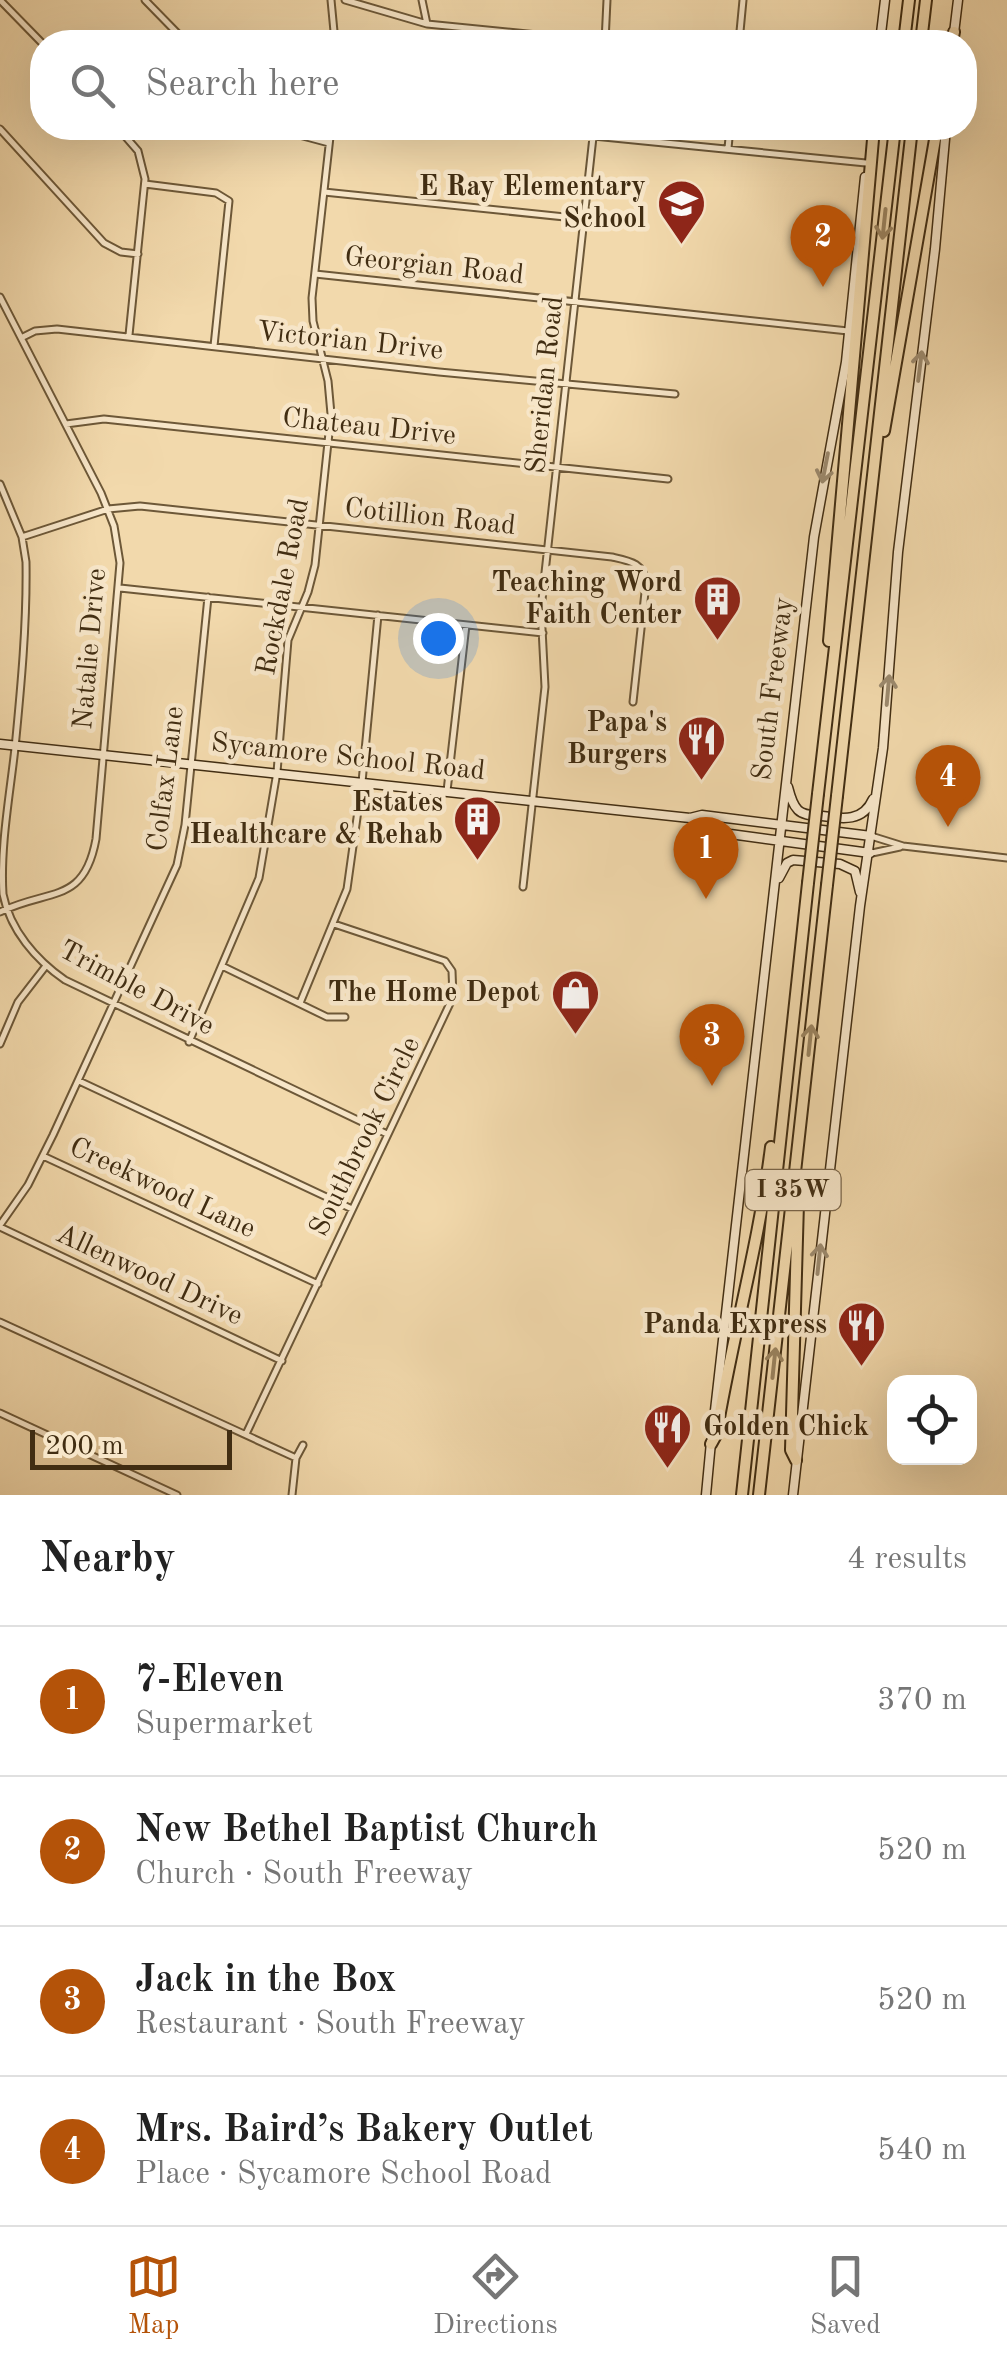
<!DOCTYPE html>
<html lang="en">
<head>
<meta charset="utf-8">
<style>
  :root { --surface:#fff; --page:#f2f2f2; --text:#222; --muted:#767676; --line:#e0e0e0; --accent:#b45309 }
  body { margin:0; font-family:"Old Standard TT",serif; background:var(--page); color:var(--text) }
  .controls { position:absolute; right:30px; bottom:30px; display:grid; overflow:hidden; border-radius:20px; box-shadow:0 10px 40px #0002 }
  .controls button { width:90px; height:90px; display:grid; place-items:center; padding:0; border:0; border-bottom:2px solid var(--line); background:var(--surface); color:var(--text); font:50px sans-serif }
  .scale { position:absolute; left:30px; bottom:25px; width:202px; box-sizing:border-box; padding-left:10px; border:5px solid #412d12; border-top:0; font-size:28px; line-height:35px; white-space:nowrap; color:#412d12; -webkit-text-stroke:8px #f7e6c9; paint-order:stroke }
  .you { position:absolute; left:438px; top:638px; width:35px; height:35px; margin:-25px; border:8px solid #fff; border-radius:50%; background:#1a73e8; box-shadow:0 0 0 15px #1a73e833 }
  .badge { display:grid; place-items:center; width:65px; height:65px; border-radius:50%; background:var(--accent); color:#fff; font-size:32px; font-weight:700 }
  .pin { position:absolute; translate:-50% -82px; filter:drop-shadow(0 2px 5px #0008) }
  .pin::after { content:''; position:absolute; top:52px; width:35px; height:30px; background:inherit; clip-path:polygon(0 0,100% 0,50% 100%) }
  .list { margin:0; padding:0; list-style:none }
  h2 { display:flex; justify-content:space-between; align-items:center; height:130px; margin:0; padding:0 40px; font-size:42px }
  h2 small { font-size:32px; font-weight:400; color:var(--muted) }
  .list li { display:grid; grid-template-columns:65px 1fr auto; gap:30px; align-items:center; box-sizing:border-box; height:150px; padding:0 40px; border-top:2px solid var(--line) }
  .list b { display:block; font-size:38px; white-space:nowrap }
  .list p { margin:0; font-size:32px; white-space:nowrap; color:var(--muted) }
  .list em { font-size:32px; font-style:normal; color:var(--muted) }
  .icon { flex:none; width:55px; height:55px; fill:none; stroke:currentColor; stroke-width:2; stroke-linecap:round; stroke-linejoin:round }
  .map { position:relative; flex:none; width:1007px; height:1495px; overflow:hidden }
  .search { position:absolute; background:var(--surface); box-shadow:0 10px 40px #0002; left:30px; right:30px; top:30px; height:110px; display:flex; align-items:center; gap:25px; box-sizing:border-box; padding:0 35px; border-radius:40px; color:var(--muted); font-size:38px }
  .sheet { height:730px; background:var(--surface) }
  nav { display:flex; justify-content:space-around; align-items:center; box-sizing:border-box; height:140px; border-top:2px solid var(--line); background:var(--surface); font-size:28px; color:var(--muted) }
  nav a { display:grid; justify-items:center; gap:5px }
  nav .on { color:var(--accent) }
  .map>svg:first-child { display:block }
</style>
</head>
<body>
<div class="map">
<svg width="1007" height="1495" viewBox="0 0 1007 1495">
  <rect width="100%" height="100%" fill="#f2d9ac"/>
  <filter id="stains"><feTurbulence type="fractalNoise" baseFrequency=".002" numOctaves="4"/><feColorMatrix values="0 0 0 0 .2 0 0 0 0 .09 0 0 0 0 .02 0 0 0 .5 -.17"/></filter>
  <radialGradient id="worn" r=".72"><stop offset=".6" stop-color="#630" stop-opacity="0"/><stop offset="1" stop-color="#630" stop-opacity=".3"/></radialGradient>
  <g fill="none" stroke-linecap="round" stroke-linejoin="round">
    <defs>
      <path id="street" d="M0,0L42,43
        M145,0L186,42
        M331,0L335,42
        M345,0L427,24L607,42
        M422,0L427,24
        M605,42L607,0
        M739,42L743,0
        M118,128L138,151L145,179L129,335
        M273,128L329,143
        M513,128L866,163
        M0,129L104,243L121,252L138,254
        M728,148L730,128
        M145,184L216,193L229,201L214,346
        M324,192L584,219
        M315,274L848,331
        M0,297L101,493L114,526L120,563L96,839C84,905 49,888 0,912
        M23,337L35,331L57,329L439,372L675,394
        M66,424L104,419L668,479
        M0,484L22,537L26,562C27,623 21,687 15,748C10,794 0,847 3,894C10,930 36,960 65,980L387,1134
        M22,537L108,509L140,506L612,557C630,561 644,563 646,583L633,702
        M120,588L543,633
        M447,791L466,625
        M871,836L903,846L1007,858
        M872,853L900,847
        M523,887L545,687L541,609L594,128
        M222,966L327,1017H345
        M300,1003L347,889L362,782L378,615
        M189,1042L259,878L277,772L288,640L308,592L315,565L331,414L328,381L313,321L312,298L331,128
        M0,1044L18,1002L45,967
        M79,1081L352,1209
        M43,1156L318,1284
        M0,1225L28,1185L53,1135L177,865L185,825L208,597
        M0,1227L282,1361
        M0,1322L296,1458
        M0,1413L177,1495
        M246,1434L453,997L452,971L445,961L334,924
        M292,1495L296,1458L303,1445"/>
      <path id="secondary" d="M954,33L958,0
        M880,42L885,0
        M0,744L690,818L702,815L871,836
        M788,787C790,795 792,804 798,810C804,816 814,815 822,816C843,819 863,822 873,799
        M690,818L730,834L870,853
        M779,878L787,863L793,860L840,864L855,871L860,892
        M713,1428L814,537L846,362L865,177
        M706,1495L711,1442
        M793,1495L860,906L883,748L898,552L935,249L946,128"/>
      <path id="highway" d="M904,42L909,0
        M921,42L926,0
        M952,42L954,32
        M884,431L937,128
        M829,641L874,128
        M818,794L895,128
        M837,796L912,128
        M711,1444L716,1435C732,1338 759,1244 771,1147
        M796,1460L791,1450L798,1203
        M742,1495L808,883
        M759,1495L827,885"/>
    </defs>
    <use href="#street" stroke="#6d5838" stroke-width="9"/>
    <use href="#secondary" stroke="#412d12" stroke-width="11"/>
    <use href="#highway" stroke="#412d12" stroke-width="14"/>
    <use href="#street" stroke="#f7e6c9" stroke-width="5"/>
    <use href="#secondary" stroke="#f7e6c9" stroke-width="8"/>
    <use href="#highway" stroke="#f2d9ac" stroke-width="10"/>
    <defs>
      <path id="highway-bridge" d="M808,883L818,794
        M827,885L837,796"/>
    </defs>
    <use href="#highway-bridge" stroke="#412d12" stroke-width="14" stroke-linecap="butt"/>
    <use href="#highway-bridge" stroke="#f2d9ac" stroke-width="10"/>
  </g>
  <defs><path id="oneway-shaft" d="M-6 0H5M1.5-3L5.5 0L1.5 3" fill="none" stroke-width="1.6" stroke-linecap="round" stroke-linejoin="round" transform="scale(2.5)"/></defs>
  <g stroke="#9a835f">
    <use href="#oneway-shaft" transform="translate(884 224) rotate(96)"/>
    <use href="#oneway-shaft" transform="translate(810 1040) rotate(-84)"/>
    <use href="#oneway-shaft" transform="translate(774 1363) rotate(-84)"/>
  </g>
  <g stroke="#9c8a6e">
    <use href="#oneway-shaft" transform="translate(920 366) rotate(-83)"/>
    <use href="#oneway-shaft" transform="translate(825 468) rotate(101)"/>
    <use href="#oneway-shaft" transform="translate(888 690) rotate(-85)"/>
    <use href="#oneway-shaft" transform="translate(819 1259) rotate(-84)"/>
  </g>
  <defs>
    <symbol id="school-pin" viewBox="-11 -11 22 30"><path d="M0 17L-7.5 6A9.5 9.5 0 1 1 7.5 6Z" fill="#8f2418" stroke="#f7e6c9"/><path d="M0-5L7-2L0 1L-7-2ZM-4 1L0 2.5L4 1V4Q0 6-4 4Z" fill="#fff"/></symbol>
    <symbol id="building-pin" viewBox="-11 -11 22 30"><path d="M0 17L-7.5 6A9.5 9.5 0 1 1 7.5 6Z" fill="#8f2418" stroke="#f7e6c9"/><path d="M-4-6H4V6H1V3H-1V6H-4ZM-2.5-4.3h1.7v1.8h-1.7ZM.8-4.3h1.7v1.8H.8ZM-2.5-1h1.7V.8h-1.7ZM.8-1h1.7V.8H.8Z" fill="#fff"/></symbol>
    <symbol id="restaurant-pin" viewBox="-11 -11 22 30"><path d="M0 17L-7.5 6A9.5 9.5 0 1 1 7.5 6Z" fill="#8f2418" stroke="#f7e6c9"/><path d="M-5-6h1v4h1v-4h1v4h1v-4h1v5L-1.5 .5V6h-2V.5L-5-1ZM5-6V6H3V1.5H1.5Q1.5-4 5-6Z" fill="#fff"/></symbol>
    <symbol id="shop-pin" viewBox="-11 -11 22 30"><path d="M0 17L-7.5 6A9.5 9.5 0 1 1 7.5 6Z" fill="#8f2418" stroke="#f7e6c9"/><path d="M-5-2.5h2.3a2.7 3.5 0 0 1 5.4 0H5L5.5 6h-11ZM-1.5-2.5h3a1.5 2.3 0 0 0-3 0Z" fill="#fff"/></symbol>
  </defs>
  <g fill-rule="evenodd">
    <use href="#school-pin" x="654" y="176" width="55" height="75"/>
    <use href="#building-pin" x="690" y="572" width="55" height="75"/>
    <use href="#restaurant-pin" x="674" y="712" width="55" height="75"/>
    <use href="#building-pin" x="450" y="792" width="55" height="75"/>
    <use href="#shop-pin" x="548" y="966" width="55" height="75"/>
    <use href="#restaurant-pin" x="834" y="1298" width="55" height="75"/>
    <use href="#restaurant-pin" x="640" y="1400" width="55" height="75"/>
  </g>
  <g text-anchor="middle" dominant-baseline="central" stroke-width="9" stroke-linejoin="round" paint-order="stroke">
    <rect fill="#f7e6c9" stroke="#786449" stroke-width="2.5" x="745.5" y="1170" width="95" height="40" rx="8"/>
    <g font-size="25" font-weight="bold" fill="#412d12">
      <text x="793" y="1190">I 35W</text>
    </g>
    <g font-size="28" font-weight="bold" fill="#412d12" stroke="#f7e6c9" text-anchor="end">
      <text x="646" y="188">E Ray Elementary<tspan x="646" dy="32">School</tspan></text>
      <text x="682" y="584">Teaching Word<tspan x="682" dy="32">Faith Center</tspan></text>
      <text x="667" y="724">Papa's<tspan x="667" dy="32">Burgers</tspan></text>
      <text x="443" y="804">Estates<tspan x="443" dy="32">Healthcare &amp; Rehab</tspan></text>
      <text x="540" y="994">The Home Depot</text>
      <text x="827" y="1326">Panda Express</text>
      <text x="703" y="1428" text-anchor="start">Golden Chick</text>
    </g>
    <g font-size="28" fill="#412d12" stroke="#f7e6c9">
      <text transform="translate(434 267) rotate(6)">Georgian Road</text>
      <text transform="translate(350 342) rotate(6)">Victorian Drive</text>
      <text transform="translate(546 385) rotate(-84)">Sheridan Road</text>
      <text transform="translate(369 428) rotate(6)">Chateau Drive</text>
      <text transform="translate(430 518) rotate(6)">Cotillion Road</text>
      <text transform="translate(284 587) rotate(-79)">Rockdale Road</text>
      <text transform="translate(91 649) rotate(-85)">Natalie Drive</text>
      <text transform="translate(774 689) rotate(-83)">South Freeway</text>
      <text transform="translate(348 758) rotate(6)">Sycamore School Road</text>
      <text transform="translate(167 779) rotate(-83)">Colfax Lane</text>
      <text transform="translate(136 989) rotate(28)">Trimble Drive</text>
      <text transform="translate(366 1137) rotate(-64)">Southbrook Circle</text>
      <text transform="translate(162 1189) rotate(25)">Creekwood Lane</text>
      <text transform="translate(149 1276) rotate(25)">Allenwood Drive</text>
    </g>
  </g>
  <rect width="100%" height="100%" filter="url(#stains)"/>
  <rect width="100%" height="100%" fill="url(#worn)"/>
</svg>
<div class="controls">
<button><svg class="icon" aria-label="locate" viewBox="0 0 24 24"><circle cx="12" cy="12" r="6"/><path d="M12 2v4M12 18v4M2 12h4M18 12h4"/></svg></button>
</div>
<div class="scale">200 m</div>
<div class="you"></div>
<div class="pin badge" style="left:706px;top:899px">1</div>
<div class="pin badge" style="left:823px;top:287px">2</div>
<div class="pin badge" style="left:712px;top:1086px">3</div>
<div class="pin badge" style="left:948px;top:827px">4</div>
<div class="search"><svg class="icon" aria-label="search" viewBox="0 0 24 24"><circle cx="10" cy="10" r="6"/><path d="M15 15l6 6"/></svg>Search here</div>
</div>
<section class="sheet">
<h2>Nearby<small>4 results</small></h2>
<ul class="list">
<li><span class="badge">1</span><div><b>7-Eleven</b><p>Supermarket</p></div><em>370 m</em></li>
<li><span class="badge">2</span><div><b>New Bethel Baptist Church</b><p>Church · South Freeway</p></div><em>520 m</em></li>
<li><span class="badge">3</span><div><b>Jack in the Box</b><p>Restaurant · South Freeway</p></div><em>520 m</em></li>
<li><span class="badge">4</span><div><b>Mrs. Baird’s Bakery Outlet</b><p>Place · Sycamore School Road</p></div><em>540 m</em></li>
</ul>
</section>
<nav>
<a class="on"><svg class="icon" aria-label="map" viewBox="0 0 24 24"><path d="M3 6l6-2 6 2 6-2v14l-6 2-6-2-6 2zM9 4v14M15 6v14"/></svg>Map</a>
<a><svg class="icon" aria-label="directions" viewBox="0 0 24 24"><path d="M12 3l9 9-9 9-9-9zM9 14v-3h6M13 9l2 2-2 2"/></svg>Directions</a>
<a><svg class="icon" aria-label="saved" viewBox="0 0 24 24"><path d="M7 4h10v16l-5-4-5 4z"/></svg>Saved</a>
</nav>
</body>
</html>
